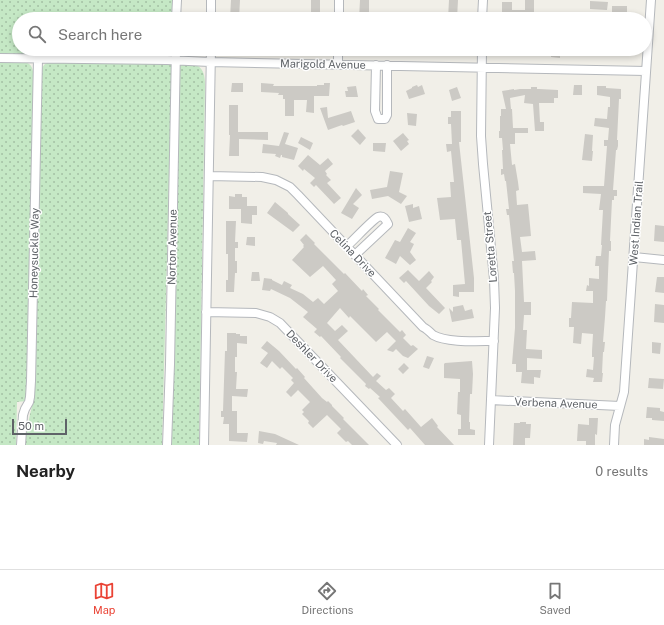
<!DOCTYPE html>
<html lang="en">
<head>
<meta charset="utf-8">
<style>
  :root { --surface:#fff; --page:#f6f6f6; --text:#222; --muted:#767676; --line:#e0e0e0; --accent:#ea4335 }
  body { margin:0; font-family:"Public Sans",sans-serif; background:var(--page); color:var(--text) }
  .scale { position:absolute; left:12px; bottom:10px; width:55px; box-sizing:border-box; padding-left:4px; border:2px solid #5f6368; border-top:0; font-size:11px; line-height:14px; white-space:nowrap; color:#5f6368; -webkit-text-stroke:3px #fff; paint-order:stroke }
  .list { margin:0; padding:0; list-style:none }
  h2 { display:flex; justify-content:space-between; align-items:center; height:52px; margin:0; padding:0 16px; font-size:17px }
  h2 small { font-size:13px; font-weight:400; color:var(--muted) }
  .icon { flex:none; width:22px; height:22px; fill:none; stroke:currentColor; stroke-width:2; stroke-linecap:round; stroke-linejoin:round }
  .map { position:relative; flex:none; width:664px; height:445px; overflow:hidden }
  .search { position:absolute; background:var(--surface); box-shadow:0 2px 6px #0003; left:12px; right:12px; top:12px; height:44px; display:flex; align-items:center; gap:10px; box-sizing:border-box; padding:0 14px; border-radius:22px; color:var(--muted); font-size:15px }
  .sheet { height:124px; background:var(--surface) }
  nav { display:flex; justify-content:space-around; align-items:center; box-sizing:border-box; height:56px; border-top:1px solid var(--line); background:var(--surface); font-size:11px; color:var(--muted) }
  nav a { display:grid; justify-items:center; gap:2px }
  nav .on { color:var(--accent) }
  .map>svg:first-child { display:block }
</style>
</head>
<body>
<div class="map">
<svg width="664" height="445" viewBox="0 0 664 445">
  <defs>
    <pattern id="green-dots" width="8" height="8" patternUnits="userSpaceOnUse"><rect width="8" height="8" fill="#c5e8c5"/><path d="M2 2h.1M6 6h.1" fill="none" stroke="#a3c0a4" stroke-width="1.8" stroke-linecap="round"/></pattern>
  </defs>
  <rect width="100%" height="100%" fill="#f1efe8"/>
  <path fill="url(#green-dots)" d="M0,0H174L173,19H19V49H173V57L0,55Z
    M0,61L25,62C35,65 33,74 34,84L27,393L26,401L17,402L16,445H0Z
    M50,62L170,64L172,66L162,445H24L27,428L34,397L41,69L45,64Z
    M181,65C198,62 205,67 205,84L199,445H169L179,68Z"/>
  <path fill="#cccac5" d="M231,0H240L239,19H230Z
    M311,0H320V19H311Z
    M360,0H369V19H359Z
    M449,0H458L457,19H448Z
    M525,0H534V18H520V19H502V2H512V10H525Z
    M590,1L608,2L607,10L590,9Z
    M612,6H627V16L612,15Z
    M276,12H288L287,19H276Z
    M551,49H560V58L551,57Z
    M232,83H243V92H231Z
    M261,83L274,84L273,86H317V85H324V83H330L329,96H314V113L306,112L307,100H294V116H285V99H283V95H278L279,93L261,92Z
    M417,85L418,87L422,85L425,94L409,99L406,91L412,88V87Z
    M574,85H582V95H573Z
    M356,86L358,97H346L345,91H348L347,87Z
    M597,86H606V88L621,89V99H619L617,140H618V146L617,150H616L613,190H617V196H614V200H612L610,241H611V251H609L608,274L607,301H606L605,317L603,342H605L604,352H603L602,373H603L602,382H593L594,378L586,377L587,369L593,370L594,357H592V351L593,334L582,333L581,344L573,343L574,327H569V318H571L572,302L593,303V291H586L587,285L589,286V278L599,279V266H595L596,256H601L602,245H601L603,210H599L601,194L583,193V186H604L607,146H604V140H608L609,128L594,126L595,118L607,119L608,107H610V97L597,95Z
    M457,87L461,98L452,101L449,90Z
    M531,87H537V89H539L558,90V98H554V103H539L540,122H544V131H535L533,104L524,103L525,95L510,98L511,109H512L513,128H528V133H515V144H510L512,165L515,164L518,182L519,190L516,191L517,205L528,204L530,225L531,236L520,237L522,252L535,251L536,260L522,261L524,302H531V315H524L523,330H527L526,349L542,350V359L527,358V370H541L540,378L534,377V384L521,383L522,372H516V364H512L515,328V291L514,273H513L512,261H514L509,215H507L506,209H509L506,181H505L504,174L501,175V169H503L502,150H503L502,138H499V131H500V116H501V109H506L502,91L514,89V90L520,89H531Z
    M229,105H238V132H268V140L239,139V156H229L230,135H229Z
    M327,107L328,118L351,111L355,122L343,126L342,125L328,130L320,108Z
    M451,111H461V142H459L474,278V292H459V297L453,296V285L465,284L461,240H457L455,219L440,220L437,198L451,197L450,182H454L451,151L447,152L446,144H452L451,124H448V117H451Z
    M407,113L417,114L416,126L408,125Z
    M358,129L366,138L360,145L351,136Z
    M284,132L289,133L285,144L298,148L294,160L282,157V155H281L280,158L275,156L276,154L262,153L263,144L279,146Z
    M403,133L409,140L407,141L409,144L401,151L393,141Z
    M585,134L593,135L592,151H593L592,161L582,160Z
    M301,137L313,143L310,150L298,143Z
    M373,143H386L385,152L373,151Z
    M308,155L320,165L328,158L333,164L325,171L327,174L326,175L331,180L327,183L341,198L334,204L316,185L314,187L310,183L315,178L304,169L303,171L298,166Z
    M390,171L403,173L399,192L407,196L401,204L388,196L372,199L370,190L387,187Z
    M356,188L362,195L353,204L359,208L352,219L341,213Z
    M235,194H242V197H247V206H257V215H252V224L241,223V209H229V196L235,197Z
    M275,202L288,213V214L300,225L293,232L267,213Z
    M413,204V208L419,206L422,219L409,222L405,206Z
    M226,221H236L235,242H238V248H235V261H237V273H235L234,292H226V280H228V254H226Z
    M655,225L664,226V242L654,241Z
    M408,228L416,233L410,242L414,244L410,252L416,260L410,265L400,256L396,264L385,258L395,240L400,242Z
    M306,234L315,243L314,244L344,274L345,273L362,291L363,289L368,295L366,296L379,309L378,310L400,332L402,330L406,335L403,338L411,346L413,345L418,349L408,358L403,356L396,349L393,352L387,350L396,341L387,332L376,342L350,316L349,318L340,308L327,323L335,331L342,325L348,331L338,340L373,377L377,373L381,376L376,381L386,390L389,388L395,394L391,398L403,411L405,409L421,427L432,418L438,426L437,427L454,445H425L410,428L408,430L378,398L380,397L370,388L369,389L365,386L366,384L340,358L341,357L321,336L320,337L314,332L317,329L303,317L308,312L290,298L271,289L270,291L262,290L264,278L272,279V280L282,285L284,281L292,285L290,288L303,294L313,302L318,298L324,304L338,291L332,284L336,280L323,266L310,277L292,260L304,247L303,246L304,245L300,240Z
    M247,237H255V246L246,245Z
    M408,270L419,281L429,271L434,277L431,281L432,282L426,288L445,308L439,314L429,306L406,281L404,283L399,278Z
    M252,272H259L260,281H251Z
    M657,277H664V293L655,292Z
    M655,304L664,305V323L654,322Z
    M463,305L465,311L472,309L474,318L452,322L449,308L453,312V307Z
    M227,333H236V334H240V336H247V344L237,343V357H235V372H237L236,389H248L247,397L232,396V411H237V433H248L247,442L229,441V424H223L224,417H221V411H223L225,351H227Z
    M267,341L279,351L296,369L297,368L305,377L304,378L322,398L327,402L328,401L332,405V406L344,418L343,419L369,445H352L348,441L346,442L337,433L341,429L327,415L313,428L308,423L309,421L302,414L304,412L302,410L310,402L298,390L291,397L286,392L294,383L291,380L293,378L282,367L280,369L272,361L267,368L260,363L268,353L261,348Z
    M652,342L661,343L660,354L652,353Z
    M427,356L434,358L429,369L423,367Z
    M472,361L473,374L472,394H470L469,422H470V429L475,430V435H458V429H461V415L457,414L458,392H460V379L444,378V364L445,363Z
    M404,363L409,368L403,374L398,369Z
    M649,378L664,379L663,389L648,388Z
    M647,407L660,408V411L664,412V421L652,420V418H646Z
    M589,418H598L597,435L595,434V445H586V441H577L578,424L589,425Z
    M520,422H526V424H531L530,438H525V445H513L514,423H520Z
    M259,431L275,434L299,445H276L277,443L264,441L263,444L258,443Z
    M649,437L664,439V445H644V439L649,440Z"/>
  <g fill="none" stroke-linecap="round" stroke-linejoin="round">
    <defs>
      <path id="minor" d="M176,19L177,0
        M211,19V0
        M339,19V0
        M482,19L483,0
        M482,49L481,136L483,164L494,279L495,308L489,445
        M0,58L167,60L210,62L646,71
        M338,64V49
        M376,65L375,111L378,119H385L387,115V65
        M209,176L262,177L276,180L290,187L298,195L423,327C427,329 430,332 433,335C447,343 478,341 494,341
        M347,246C353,241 372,220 378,217C384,215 386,220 388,224L355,255
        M634,257L664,260
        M206,312L256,313L270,317L280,323L397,445
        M491,400L620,406
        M21,445L23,415L25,409L29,402L30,397L31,381L38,59
        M167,445L170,364L176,49
        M204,445L211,49
        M614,445L615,425L624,392L651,0"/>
    </defs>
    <use href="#minor" stroke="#b5b8bc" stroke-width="10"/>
    <use href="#minor" stroke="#fff" stroke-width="8"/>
  </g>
  <g text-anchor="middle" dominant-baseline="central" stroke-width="3" stroke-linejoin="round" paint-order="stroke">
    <g font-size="11" fill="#5f6368" stroke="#fff">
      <text transform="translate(323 64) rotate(1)">Marigold Avenue</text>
      <text transform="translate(636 223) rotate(-86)">West Indian Trail</text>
      <text transform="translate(172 247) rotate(-89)">Norton Avenue</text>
      <text transform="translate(490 247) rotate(-95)">Loretta Street</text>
      <text transform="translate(34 253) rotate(-89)">Honeysuckle Way</text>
      <text transform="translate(353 253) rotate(46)">Celina Drive</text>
      <text transform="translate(312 356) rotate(46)">Deshler Drive</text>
      <text transform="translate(556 403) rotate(2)">Verbena Avenue</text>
    </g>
  </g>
</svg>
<div class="scale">50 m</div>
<div class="search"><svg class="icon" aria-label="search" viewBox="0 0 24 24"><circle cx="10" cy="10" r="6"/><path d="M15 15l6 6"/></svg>Search here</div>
</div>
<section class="sheet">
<h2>Nearby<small>0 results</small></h2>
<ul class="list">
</ul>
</section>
<nav>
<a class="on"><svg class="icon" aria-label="map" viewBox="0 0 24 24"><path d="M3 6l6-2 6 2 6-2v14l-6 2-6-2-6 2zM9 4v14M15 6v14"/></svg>Map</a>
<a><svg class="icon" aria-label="directions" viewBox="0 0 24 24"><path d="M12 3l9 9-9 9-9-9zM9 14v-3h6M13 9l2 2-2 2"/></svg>Directions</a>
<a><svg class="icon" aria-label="saved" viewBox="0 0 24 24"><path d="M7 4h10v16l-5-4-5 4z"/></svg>Saved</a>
</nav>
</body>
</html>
